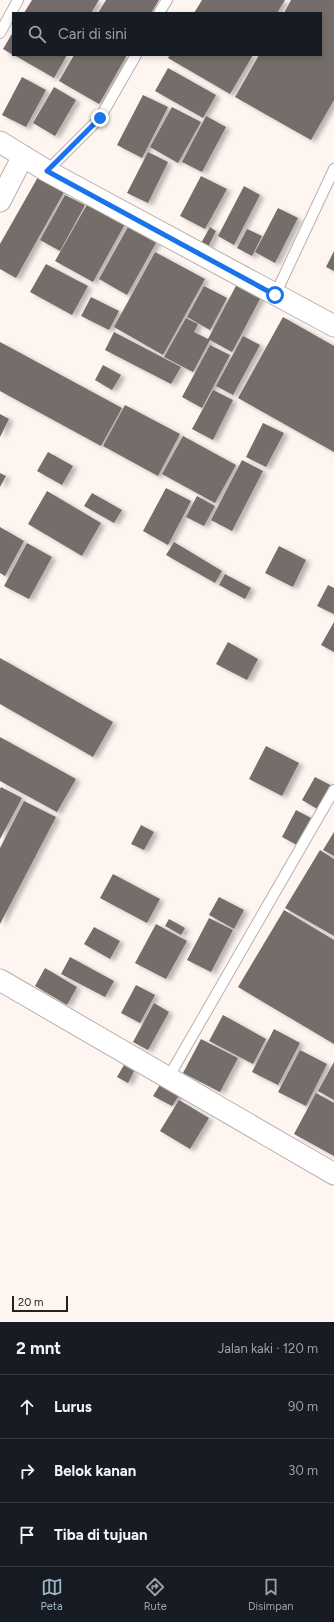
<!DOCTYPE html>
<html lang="id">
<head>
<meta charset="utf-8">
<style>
  :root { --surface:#171b24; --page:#242831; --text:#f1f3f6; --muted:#9ea1a6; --line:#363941; --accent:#9cb6c4 }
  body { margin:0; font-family:Figtree,sans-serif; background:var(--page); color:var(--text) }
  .scale { position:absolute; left:12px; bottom:10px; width:56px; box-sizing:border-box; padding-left:4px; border:2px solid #242120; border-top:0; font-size:11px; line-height:14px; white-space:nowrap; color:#242120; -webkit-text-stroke:3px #fef5f1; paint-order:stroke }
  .stop { position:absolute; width:12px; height:12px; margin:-9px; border:3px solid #1a73e8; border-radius:50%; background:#fff }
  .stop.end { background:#1a73e8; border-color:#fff; box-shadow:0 1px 4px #0008 }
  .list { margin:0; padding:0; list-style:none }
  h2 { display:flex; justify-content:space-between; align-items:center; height:52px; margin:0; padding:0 16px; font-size:17px }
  h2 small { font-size:13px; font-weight:400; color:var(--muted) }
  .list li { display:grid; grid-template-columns:26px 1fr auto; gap:12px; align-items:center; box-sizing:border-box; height:64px; padding:0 16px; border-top:1px solid var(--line) }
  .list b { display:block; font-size:15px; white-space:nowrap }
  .list em { font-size:13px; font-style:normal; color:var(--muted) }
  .icon { flex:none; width:22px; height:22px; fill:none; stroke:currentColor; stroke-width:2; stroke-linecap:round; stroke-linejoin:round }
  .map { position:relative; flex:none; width:334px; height:1322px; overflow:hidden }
  .search { position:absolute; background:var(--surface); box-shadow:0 2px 6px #0003; left:12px; right:12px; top:12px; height:44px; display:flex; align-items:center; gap:10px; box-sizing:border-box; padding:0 14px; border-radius:0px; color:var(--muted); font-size:15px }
  .sheet { height:244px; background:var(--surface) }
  nav { display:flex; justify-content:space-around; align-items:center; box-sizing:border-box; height:56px; border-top:1px solid var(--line); background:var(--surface); font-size:11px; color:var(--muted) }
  nav a { display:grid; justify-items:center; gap:2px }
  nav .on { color:var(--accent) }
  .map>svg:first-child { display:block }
</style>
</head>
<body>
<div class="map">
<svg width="334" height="1322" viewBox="0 0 334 1322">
  <defs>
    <filter id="shadow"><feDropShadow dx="4.5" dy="2.5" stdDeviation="2" flood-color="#0004"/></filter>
  </defs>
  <rect width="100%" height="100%" fill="#fef5f1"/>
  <path fill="#746d69" filter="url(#shadow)" d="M32,0H99L91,13H24Z
    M106,0H159L151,13H98Z
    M202,0H285L277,13H194Z
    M291,0H334V100L311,140L235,97L259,55H321V13H284Z
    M13,32V55L3,49Z
    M14,55H67L54,78Z
    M74,55H127L99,104L59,81Z
    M170,55H253L230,94L168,58Z
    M168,68L216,95L203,118L155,91Z
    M22,77L46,90L26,127L2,115Z
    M54,87L76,100L55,136L33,123Z
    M143,95L168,107L142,158L117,145Z
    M172,107L201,122L178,163L150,147Z
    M206,116L226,127L202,172L182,162Z
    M148,152L168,162L148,203L127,193Z
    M201,176L227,189L205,229L180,216Z
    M38,177L64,192L16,278L0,269V244Z
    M244,186L260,195L234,245L218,236Z
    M65,195L85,205L60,251L40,240Z
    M88,203L125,224L93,282L55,261Z
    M278,208L298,218L275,263L255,252Z
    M129,225L157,241L127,295L99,279Z
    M210,227L216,231L207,249L200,245Z
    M247,229L262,236L252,256L237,248Z
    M334,251V271L326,267Z
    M155,252L205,279L163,355L114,327Z
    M46,264L88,286L72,315L30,292Z
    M238,282L262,295L232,352L210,340L193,372L164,357L186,318L198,324L194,332L208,339Z
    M204,286L227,298L210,330L187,317Z
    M91,297L119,311L109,330L81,316Z
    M283,317L334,346V452L238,398Z
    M114,332L181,367L171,384L105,350Z
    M243,336L260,345L233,395L216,386Z
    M0,342L122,408L101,446L0,391Z
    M210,345L230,355L202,408L182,397Z
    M103,365L121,375L112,390L95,380Z
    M213,390L233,400L213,440L192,429Z
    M125,405L180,434L158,476L103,446Z
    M0,414L9,419L0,437Z
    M263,423L284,433L266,467L246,457Z
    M183,436L236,465L215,503L162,474Z
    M48,452L73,466L62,485L37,471Z
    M242,460L263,471L232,531L211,520Z
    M0,473L6,476L0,487Z
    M166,488L191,501L168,545L143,531Z
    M47,491L101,523L82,556L28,524Z
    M92,493L122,510L114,523L84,506Z
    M197,496L215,506L204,526L186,517Z
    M0,527L24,541L5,576L0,573Z
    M174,542L222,571L215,583L166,555Z
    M27,543L52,557L29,599L4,586Z
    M279,546L306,560L293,587L265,573Z
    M225,574L251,588L245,599L219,585Z
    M328,585L334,588V614L317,606Z
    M334,622V652L321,645Z
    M228,642L258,659L247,680L216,664Z
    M0,658L113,722L93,757L0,704Z
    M0,737L76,779L57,812L0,781Z
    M266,746L299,763L282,796L249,779Z
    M315,777L332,786L319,810L302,800Z
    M1,787L22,798L0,839V789Z
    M24,801L56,817L0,924V848Z
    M296,810L311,818L297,845L282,837Z
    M141,825L154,832L144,850L131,844Z
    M334,832V856L323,850Z
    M320,850L334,859V936L285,908Z
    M113,874L160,899L147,923L100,898Z
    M219,897L244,910L234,929L209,915Z
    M284,910L334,940V1044L238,987Z
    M209,918L233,930L211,972L187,960Z
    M169,919L185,928L181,935L165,926Z
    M156,924L187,941L166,979L135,963Z
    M94,927L120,941L110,959L84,944Z
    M70,957L114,981L105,997L61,974Z
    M45,968L77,987L67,1005L35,986Z
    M136,985L155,995L140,1023L121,1013Z
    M154,1003L169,1012L148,1050L133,1042Z
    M223,1015L266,1039L253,1064L209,1041Z
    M274,1029L300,1043L278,1085L252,1072Z
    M201,1039L238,1058L220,1092L183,1073Z
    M300,1050L327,1064L306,1106L278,1092Z
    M334,1062V1100L318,1091Z
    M124,1065L134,1071L128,1083L117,1077Z
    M161,1083L180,1094L172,1106L153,1096Z
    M316,1093L334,1103V1156L294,1134Z
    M179,1100L209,1118L190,1149L160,1131Z"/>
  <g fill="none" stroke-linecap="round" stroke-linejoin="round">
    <defs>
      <path id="lane" d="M159,13L167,0
        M0,33L18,0
        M47,171L100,118L136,55
        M275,295L334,169
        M168,1078L334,790"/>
      <path id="street" d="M0,142L47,171L334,326
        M0,201L23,156
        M0,980L334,1174"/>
    </defs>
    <use href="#lane" stroke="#b8b0ac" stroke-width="12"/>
    <use href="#street" stroke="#b8b0ac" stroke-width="23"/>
    <use href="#lane" stroke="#fff" stroke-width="10"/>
    <use href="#street" stroke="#fff" stroke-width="21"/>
  </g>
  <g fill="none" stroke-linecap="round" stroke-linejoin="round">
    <path stroke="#1a73e8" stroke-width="5" d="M100,118L47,171L275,295"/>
  </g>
</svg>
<div class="scale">20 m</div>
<div class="stop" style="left:275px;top:295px"></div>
<div class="stop end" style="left:100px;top:118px"></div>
<div class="search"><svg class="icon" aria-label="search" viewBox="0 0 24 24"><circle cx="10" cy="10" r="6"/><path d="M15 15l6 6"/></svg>Cari di sini</div>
</div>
<section class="sheet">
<h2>2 mnt<small>Jalan kaki · 120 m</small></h2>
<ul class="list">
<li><svg class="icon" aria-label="ahead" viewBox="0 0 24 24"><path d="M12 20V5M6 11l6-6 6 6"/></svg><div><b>Lurus</b></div><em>90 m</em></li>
<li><svg class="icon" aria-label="right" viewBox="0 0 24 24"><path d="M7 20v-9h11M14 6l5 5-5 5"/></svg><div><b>Belok kanan</b></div><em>30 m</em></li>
<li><svg class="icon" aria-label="arrive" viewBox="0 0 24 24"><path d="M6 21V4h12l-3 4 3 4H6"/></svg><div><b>Tiba di tujuan</b></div></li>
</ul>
</section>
<nav>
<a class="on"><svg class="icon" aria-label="map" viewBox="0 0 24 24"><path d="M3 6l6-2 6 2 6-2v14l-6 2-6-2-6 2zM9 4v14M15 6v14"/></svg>Peta</a>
<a><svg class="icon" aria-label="directions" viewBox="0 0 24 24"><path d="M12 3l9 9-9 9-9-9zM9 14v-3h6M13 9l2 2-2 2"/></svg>Rute</a>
<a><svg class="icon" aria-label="saved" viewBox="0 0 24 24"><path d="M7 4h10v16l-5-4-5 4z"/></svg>Disimpan</a>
</nav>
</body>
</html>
